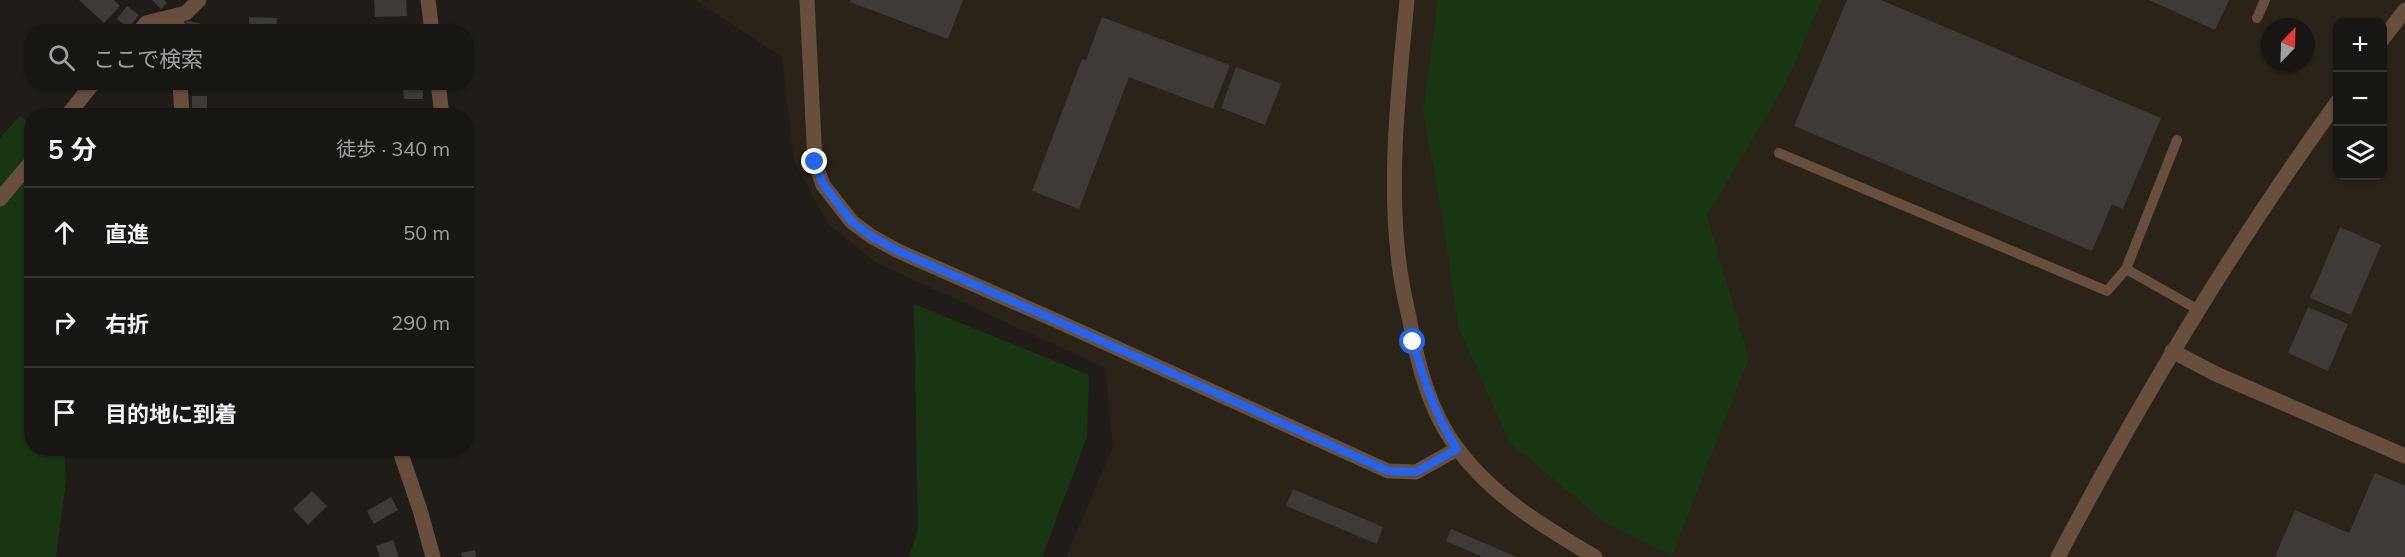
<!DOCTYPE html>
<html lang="ja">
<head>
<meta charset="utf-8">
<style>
  :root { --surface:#181612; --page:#211f1b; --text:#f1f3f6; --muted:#9f9f9f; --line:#363532 }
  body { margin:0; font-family:Mulish,"Noto Sans JP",sans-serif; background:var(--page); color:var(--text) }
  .controls { position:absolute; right:18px; top:18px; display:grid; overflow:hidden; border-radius:12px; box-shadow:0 2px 4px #0004 }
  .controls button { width:54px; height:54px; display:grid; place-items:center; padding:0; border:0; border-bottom:2px solid var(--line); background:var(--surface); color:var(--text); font:30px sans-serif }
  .compass { position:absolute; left:2261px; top:18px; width:54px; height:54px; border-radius:50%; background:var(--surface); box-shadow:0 2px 4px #0004; rotate:23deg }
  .stop { position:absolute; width:18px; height:18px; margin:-14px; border:4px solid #2563eb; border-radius:50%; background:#fff }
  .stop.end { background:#2563eb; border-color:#fff; box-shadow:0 2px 6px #0008 }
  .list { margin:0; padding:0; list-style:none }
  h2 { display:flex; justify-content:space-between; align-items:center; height:78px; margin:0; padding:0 24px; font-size:26px }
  h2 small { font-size:20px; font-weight:400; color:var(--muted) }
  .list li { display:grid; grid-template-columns:39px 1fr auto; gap:18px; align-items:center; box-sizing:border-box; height:90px; padding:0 24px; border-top:2px solid var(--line) }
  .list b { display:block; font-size:22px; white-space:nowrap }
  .list em { font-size:20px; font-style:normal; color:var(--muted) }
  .icon { flex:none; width:33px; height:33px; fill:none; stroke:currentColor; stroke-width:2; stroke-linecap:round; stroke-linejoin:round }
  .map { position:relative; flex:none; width:2405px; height:557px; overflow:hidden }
  .search { position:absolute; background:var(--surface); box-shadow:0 2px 4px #0004; left:24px; top:24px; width:450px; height:66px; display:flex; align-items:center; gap:15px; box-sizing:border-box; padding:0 21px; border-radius:24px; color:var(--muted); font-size:22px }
  .panel { position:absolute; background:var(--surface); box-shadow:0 2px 4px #0004; left:24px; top:108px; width:450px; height:348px; border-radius:24px }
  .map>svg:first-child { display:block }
</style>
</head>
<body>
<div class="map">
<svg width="2405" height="557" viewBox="0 0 2405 557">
  <rect width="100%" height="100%" fill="#201d18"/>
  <path fill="#292318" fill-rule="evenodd" d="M695,0H2405V557H1066L1113,447L1105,368L877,263L828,224L794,161L782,57ZM2338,22H2382V176H2338ZM2270,27H2306V63H2270Z"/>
  <path fill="#193612" d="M1438,0H1822L1786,83L1707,216L1749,358L1672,556L1606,523L1509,442L1458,326L1443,222L1423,111Z
    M20,116L32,125V448L64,449L66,481L56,557H0V138Z
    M914,304L1089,375L1087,437L1042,557H909L918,529Z"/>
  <path fill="#3e3a35" d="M79,0H114L120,6L104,23Z
    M152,0H164L167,3L161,9Z
    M374,0H406L407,16L375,17Z
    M850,0H963L948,39L850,2Z
    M1847,0H1881L2161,118L2123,209L2112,204L2092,251L1794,126Z
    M2149,0H2229L2215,30Z
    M127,6L139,15L128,28L117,19Z
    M249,17L277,18L276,32H249Z
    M1102,17L1230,65L1213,109L1129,77L1079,209L1032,191L1082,59L1086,60Z
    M186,21L200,23L199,32H184Z
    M55,25L63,32H49Z
    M415,28V32H402V29Z
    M1236,67L1281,84L1265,125L1221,108Z
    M407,82H423V99H404L403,83Z
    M192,96H207V114H192Z
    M2340,227L2381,245L2351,315L2310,298Z
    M2308,307L2348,324L2328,371L2288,353Z
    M2375,473L2405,486V557H2275L2295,510L2349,533Z
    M1293,489L1383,527L1377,544L1286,506Z
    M312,491L327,506L308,525L293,509Z
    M391,497L398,510L374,524L367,511Z
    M1451,529L1517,557H1483L1446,541Z
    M393,540L399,557H380L376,546Z
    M475,550L476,557H462L461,553Z"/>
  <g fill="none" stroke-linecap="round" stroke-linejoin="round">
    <path stroke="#684f3d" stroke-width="10" d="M2257,18L2265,0
      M1779,153L2107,291L2126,269L2177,140
      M2126,269L2197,309"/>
    <path stroke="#684f3d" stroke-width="15" d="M428,0L432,32
      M177,16V32
      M139,32L146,23L186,13L199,0
      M180,82L182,116
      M438,82L442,116
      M67,116L94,82
      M0,199L32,161
      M2172,351L2216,374L2405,456
      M399,448L420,510L433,557"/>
    <path stroke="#684f3d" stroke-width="15" d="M807,0L815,162L823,185L852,222L871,236L898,251L1046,316L1388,471L1416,472L1457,449
      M1407,0C1399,85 1388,178 1399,263C1401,281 1405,299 1409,317C1417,362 1429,411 1457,448C1492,496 1544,527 1595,557
      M2382,40L2405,10
      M2058,557C2141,399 2233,246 2338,101"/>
  </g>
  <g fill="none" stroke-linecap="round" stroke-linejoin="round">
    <path stroke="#2563eb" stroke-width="8" d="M815,162L823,184L852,222L871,236L898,251L1046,316L1388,471L1416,472L1457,449C1435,416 1424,380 1413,342"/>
  </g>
</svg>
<div class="controls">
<button>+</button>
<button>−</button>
<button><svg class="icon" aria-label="layers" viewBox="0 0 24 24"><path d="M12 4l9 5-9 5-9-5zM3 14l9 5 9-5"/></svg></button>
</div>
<svg class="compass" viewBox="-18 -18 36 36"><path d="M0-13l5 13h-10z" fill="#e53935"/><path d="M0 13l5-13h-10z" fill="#9f9f9f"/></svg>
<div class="stop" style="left:1413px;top:342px"></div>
<div class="stop end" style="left:815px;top:162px"></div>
<div class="search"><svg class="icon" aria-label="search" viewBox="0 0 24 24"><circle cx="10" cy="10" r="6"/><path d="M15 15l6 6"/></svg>ここで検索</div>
<section class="panel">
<h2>5 分<small>徒歩 · 340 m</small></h2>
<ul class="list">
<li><svg class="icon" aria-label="ahead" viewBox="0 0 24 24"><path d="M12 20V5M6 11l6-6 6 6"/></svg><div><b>直進</b></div><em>50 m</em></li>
<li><svg class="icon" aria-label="right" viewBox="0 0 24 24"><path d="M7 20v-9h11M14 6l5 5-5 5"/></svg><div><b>右折</b></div><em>290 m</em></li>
<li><svg class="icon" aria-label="arrive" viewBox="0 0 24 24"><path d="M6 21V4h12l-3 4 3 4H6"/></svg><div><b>目的地に到着</b></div></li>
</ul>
</section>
</div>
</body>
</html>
